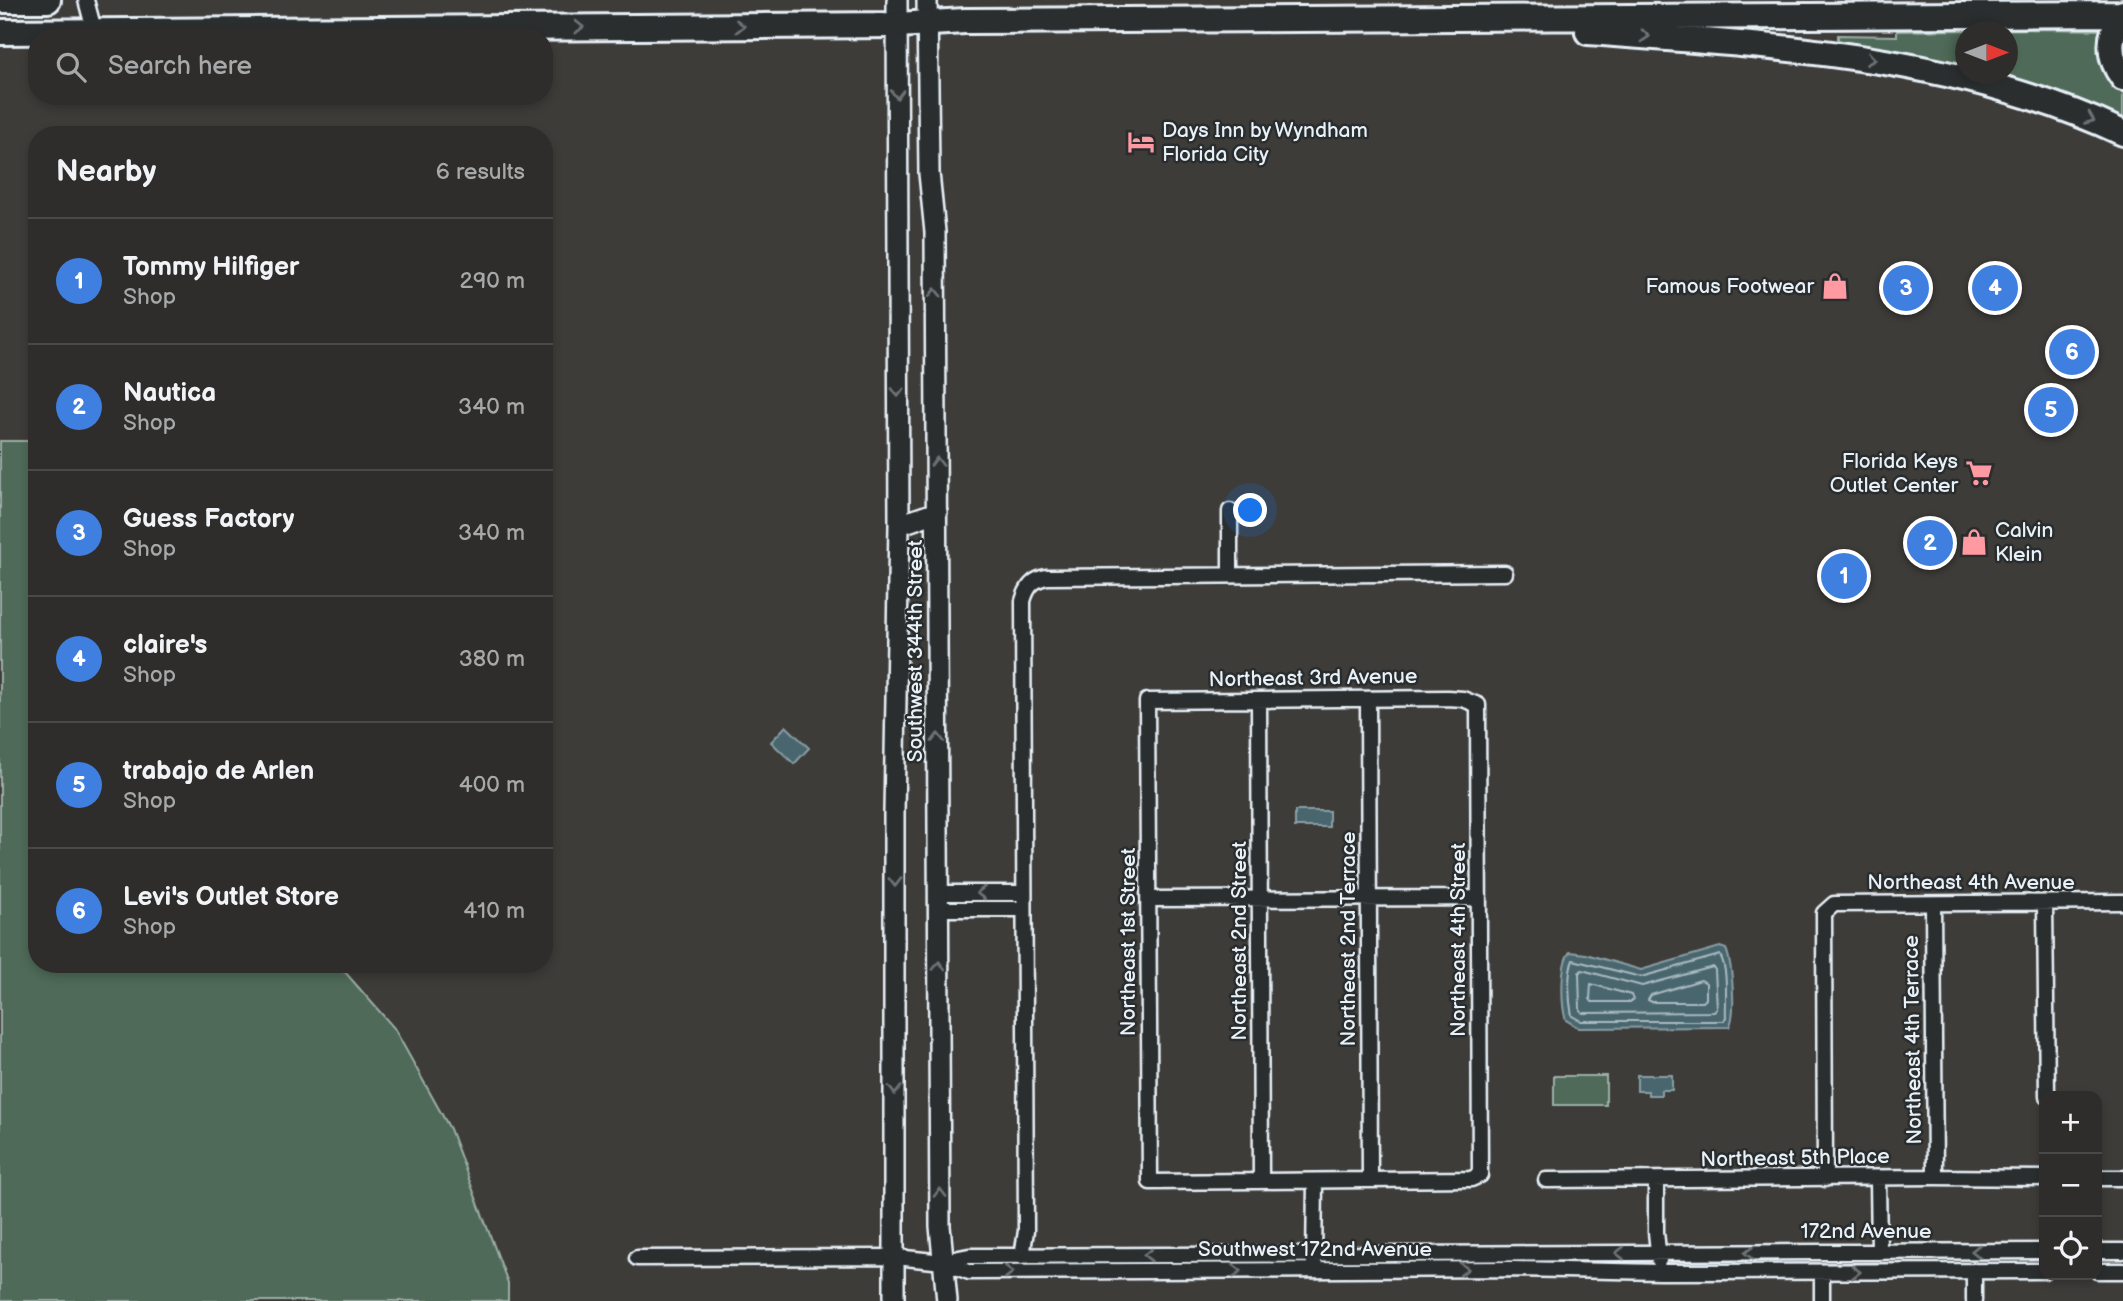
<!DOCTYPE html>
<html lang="en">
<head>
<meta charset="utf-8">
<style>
  :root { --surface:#2e2d2b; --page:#3a3937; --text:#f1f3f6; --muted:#a7a8a9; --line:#494947; --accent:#e797bd }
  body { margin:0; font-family:"Balsamiq Sans",sans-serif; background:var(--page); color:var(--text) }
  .controls { position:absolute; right:21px; bottom:21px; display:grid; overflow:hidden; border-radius:14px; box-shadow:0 4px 10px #0003 }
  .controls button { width:63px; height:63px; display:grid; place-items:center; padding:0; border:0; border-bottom:2px solid var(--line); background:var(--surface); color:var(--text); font:35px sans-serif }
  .compass { position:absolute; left:1955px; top:21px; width:63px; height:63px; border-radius:50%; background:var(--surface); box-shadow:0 4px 10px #0003; rotate:90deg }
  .you { position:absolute; left:1251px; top:511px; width:24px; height:24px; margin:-18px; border:5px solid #fff; border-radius:50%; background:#1a73e8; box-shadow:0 0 0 10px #1a73e833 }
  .badge { display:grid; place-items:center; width:46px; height:46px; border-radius:50%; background:var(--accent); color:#fff; font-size:23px; font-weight:700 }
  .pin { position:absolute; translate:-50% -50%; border:4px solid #fff; box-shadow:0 2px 7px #0006 }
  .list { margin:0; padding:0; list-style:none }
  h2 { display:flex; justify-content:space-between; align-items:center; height:91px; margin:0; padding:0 28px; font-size:30px }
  h2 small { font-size:23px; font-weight:400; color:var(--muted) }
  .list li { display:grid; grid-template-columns:46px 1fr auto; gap:21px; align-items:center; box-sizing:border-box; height:126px; padding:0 28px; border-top:2px solid var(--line) }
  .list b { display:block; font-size:26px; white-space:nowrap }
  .list p { margin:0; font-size:23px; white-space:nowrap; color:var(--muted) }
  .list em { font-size:23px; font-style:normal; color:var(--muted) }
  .icon { flex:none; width:38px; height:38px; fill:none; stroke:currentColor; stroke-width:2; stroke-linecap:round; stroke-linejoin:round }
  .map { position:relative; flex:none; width:2123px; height:1301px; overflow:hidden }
  .search { position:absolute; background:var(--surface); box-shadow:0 4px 10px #0003; left:28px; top:28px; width:525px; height:77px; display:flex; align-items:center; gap:18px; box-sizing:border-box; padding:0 24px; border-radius:28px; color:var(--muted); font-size:26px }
  .panel { position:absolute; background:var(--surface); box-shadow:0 4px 10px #0003; left:28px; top:126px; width:525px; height:847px; border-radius:28px }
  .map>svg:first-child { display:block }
</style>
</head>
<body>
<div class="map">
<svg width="2123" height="1301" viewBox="0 0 2123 1301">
  <rect width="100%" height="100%" fill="#3e3c39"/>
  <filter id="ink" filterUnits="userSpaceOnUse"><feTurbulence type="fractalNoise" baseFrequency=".0143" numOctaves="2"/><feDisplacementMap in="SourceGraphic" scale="14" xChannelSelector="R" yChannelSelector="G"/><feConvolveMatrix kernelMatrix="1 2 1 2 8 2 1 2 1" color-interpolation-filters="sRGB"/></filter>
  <g filter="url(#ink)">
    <path fill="#4f6a59" stroke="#9caea8" stroke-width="2" d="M2041,29L2106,30L2118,86L2123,91V121L2046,89L1995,74H2008V32H1966L1965,66L1838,40V35L1897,36V31Z
      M0,441H37V964H338L394,1028L450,1129L508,1283V1301H0Z
      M1554,1076H1606V1105H1554Z"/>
    <path fill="#4a666e" stroke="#899ea5" stroke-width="2" d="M786,726L809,748L794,764L771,742Z
      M1295,811H1329V827H1295Z
      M1720,947L1726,949C1732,963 1737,1014 1729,1027L1579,1028L1566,1020C1561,1006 1560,962 1570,952L1586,954L1641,970Z
      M1637,1075H1672V1090H1661V1095H1648V1091H1637Z"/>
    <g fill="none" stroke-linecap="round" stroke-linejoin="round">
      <path stroke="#a9b9c1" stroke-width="2" d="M1720,955C1729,971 1725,999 1726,1017L1724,1021H1581L1572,1016C1569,1001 1567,973 1573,960L1641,977Z
        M1713,967L1715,970L1717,1009L1714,1012L1583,1013L1580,1010L1579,973L1582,970L1642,986Z
        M1701,980L1706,983V999L1703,1002H1652L1648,1000L1651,995Z
        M1591,984L1631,995L1633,1000L1630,1002H1592L1590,999Z"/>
      <defs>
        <path id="street" d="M86,0L94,30
          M1230,511V575
          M1447,698L1463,699L1478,705L1480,1175L1471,1179L1150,1182L1147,701Z
          M1368,699L1370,1180
          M1259,700L1261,1181
          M939,893H1024
          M1149,899L1478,898
          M2045,903L2047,1096
          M1933,904L1935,1177
          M939,909H1024
          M2097,1178H2123
          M1825,1179L1824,913L1834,904L2123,902
          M1878,1179L1879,1252
          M1546,1180L1935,1177L2044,1178
          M1656,1180V1232L1659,1260
          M2097,1251H2123
          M1022,1256L1026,1231L1023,601C1027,587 1033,579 1047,577L1505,573
          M637,1258L896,1257L943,1262L969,1272L1513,1269L1661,1272L2044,1271
          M944,1261L969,1256L2044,1251
          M1314,1263L1315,1181
          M2097,1271H2123
          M1822,1301V1272
          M1974,1301V1271"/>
        <path id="secondary" d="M927,0L929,173L935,232L940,1226L947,1301
          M899,525L937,512
          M894,1301V814L899,525L897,0"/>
        <path id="highway" d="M0,0H48
          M2123,13C2108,34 2107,57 2123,78
          M0,32L897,25L965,21L2123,14
          M1588,32C1770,46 1955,54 2123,133"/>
      </defs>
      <use href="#street" stroke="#e8f1f8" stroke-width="19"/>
      <use href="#secondary" stroke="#e8f1f8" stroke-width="24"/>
      <use href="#highway" stroke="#e8f1f8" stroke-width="30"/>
      <use href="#street" stroke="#2a2d2e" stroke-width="14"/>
      <use href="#secondary" stroke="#2a2d2e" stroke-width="19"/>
      <use href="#highway" stroke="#2a2d2e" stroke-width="24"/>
    </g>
    <defs><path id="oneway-chevron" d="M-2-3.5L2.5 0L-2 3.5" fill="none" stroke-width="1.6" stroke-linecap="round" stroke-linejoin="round" transform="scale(1.75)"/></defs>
    <g stroke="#6c7275">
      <use href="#oneway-chevron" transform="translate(740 26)"/>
      <use href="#oneway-chevron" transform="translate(579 27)"/>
      <use href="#oneway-chevron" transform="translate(1645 36) rotate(4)"/>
      <use href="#oneway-chevron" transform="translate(1871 59) rotate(9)"/>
      <use href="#oneway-chevron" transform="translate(897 94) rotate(90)"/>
      <use href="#oneway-chevron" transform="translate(2090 119) rotate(22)"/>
      <use href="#oneway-chevron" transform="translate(935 293) rotate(-91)"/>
      <use href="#oneway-chevron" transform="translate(898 392) rotate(90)"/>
      <use href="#oneway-chevron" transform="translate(937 462) rotate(-90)"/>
      <use href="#oneway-chevron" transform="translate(938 738) rotate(-90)"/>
      <use href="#oneway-chevron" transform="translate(895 882) rotate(90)"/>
      <use href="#oneway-chevron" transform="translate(981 893) rotate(180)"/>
      <use href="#oneway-chevron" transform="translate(939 966) rotate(-90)"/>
      <use href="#oneway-chevron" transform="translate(895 1090) rotate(90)"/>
      <use href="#oneway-chevron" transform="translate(940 1193) rotate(-90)"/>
      <use href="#oneway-chevron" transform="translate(1976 1251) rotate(180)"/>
      <use href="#oneway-chevron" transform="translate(1620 1253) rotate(180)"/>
      <use href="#oneway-chevron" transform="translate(1749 1253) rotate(180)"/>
      <use href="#oneway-chevron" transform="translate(1148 1255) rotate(180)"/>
      <use href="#oneway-chevron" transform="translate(1464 1269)"/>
      <use href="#oneway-chevron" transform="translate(1237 1271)"/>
      <use href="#oneway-chevron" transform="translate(1009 1272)"/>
      <use href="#oneway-chevron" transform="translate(1856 1272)"/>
    </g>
  </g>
  <defs>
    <symbol id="hotel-bare" viewBox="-9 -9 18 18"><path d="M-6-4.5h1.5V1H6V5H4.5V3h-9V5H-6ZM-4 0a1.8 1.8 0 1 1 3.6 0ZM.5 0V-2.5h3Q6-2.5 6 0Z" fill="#ff9aa2" stroke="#2a2d2e" stroke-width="2.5" paint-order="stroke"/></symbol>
    <symbol id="shop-bare" viewBox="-9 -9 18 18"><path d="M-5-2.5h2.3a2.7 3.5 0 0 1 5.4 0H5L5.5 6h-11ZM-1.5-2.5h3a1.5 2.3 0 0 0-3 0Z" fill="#ff9aa2" stroke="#2a2d2e" stroke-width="2.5" paint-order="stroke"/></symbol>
    <symbol id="supermarket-bare" viewBox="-9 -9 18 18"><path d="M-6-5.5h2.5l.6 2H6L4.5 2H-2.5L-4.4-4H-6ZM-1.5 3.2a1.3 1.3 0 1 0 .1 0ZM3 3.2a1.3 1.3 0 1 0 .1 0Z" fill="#ff9aa2" stroke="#2a2d2e" stroke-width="2.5" paint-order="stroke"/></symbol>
  </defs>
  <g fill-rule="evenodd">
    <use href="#hotel-bare" x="1122" y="123" width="38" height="38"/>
    <use href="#shop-bare" x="1816" y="267" width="38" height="38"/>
    <use href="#supermarket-bare" x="1960" y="454" width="38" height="38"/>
    <use href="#shop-bare" x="1955" y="523" width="38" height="38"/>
  </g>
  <g text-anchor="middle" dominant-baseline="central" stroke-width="5" stroke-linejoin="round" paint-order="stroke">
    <g font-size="21" fill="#e8f1f8" stroke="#2a2d2e" text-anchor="start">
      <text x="1162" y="130">Days Inn by Wyndham<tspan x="1162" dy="24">Florida City</tspan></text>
      <text x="1814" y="286" text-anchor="end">Famous Footwear</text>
      <text x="1958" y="461" text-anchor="end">Florida Keys<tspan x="1958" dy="24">Outlet Center</tspan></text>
      <text x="1995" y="530">Calvin<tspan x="1995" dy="24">Klein</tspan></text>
    </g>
    <g font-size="21" fill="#e8f1f8" stroke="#2a2d2e">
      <text transform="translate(915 651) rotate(-90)">Southwest 344th Street</text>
      <text transform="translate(1313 678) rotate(-1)">Northeast 3rd Avenue</text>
      <text x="1971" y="882">Northeast 4th Avenue</text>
      <text transform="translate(1348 939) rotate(-90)">Northeast 2nd Terrace</text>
      <text transform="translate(1458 940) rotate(-90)">Northeast 4th Street</text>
      <text transform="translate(1239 941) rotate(-90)">Northeast 2nd Street</text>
      <text transform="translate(1128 942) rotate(-90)">Northeast 1st Street</text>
      <text transform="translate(1913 1040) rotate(-91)">Northeast 4th Terrace</text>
      <text transform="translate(1795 1158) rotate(-1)">Northeast 5th Place</text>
      <text x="1866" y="1231">172nd Avenue</text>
      <text x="1315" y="1249">Southwest 172nd Avenue</text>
    </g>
  </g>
</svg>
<div class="controls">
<button>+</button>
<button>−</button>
<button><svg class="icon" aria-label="locate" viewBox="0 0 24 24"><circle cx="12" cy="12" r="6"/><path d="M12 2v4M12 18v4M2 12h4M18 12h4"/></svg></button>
</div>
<svg class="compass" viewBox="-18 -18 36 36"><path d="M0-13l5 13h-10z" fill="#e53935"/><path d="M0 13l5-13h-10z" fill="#a7a8a9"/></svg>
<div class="you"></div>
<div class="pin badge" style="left:1844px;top:576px;background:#3f7fe0">1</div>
<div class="pin badge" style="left:1930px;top:543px;background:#3f7fe0">2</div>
<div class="pin badge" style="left:1906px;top:288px;background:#3f7fe0">3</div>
<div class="pin badge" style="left:1995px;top:288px;background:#3f7fe0">4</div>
<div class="pin badge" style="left:2051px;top:410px;background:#3f7fe0">5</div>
<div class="pin badge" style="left:2072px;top:352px;background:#3f7fe0">6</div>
<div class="search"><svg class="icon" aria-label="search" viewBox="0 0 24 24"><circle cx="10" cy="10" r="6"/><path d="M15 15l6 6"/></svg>Search here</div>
<section class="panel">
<h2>Nearby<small>6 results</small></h2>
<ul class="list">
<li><span class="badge" style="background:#3f7fe0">1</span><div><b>Tommy Hilfiger</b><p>Shop</p></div><em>290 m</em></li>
<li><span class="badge" style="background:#3f7fe0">2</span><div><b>Nautica</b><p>Shop</p></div><em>340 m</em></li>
<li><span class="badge" style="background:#3f7fe0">3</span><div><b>Guess Factory</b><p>Shop</p></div><em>340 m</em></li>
<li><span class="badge" style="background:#3f7fe0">4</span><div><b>claire's</b><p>Shop</p></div><em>380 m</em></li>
<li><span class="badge" style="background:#3f7fe0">5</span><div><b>trabajo de Arlen</b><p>Shop</p></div><em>400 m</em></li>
<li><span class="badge" style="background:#3f7fe0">6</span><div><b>Levi's Outlet Store</b><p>Shop</p></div><em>410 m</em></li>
</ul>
</section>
</div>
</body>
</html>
